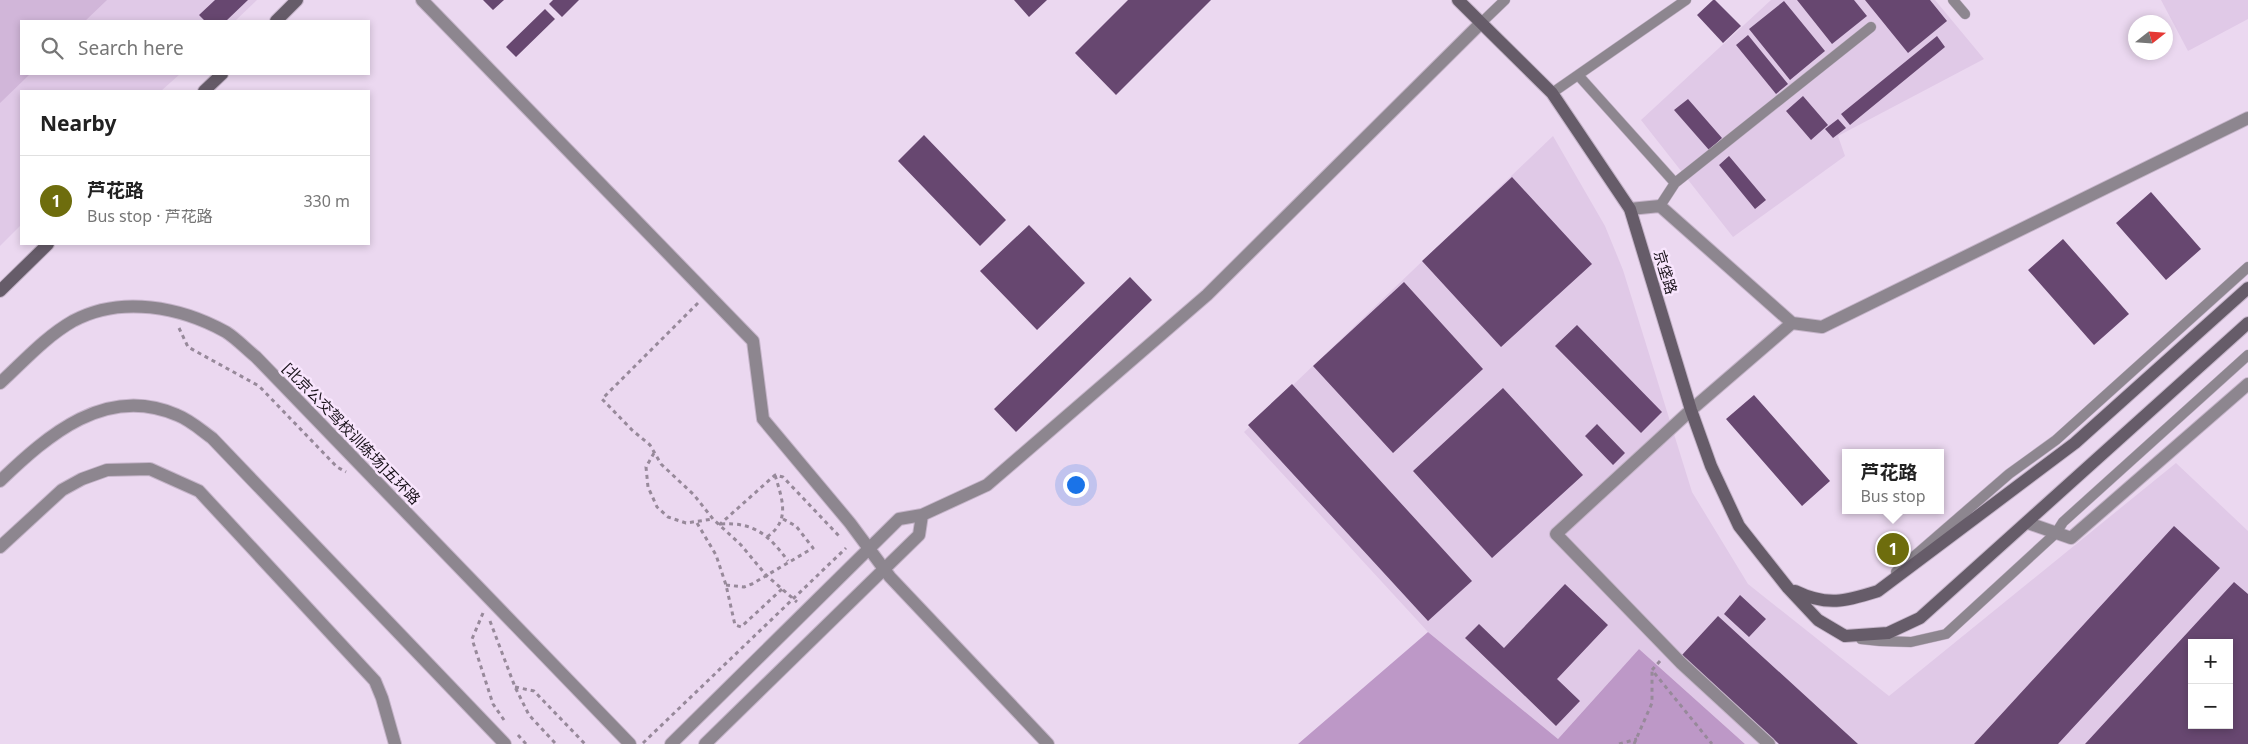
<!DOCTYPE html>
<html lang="en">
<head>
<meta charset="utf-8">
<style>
  :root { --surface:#fff; --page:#f6f6f6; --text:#222; --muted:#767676; --line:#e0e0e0; --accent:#6e6d0d }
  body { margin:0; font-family:"Noto Sans","Noto Sans SC",sans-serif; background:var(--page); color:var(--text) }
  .controls { position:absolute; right:15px; bottom:15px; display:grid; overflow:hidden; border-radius:0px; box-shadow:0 2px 8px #0003 }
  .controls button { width:45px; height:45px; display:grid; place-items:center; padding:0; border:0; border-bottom:1px solid var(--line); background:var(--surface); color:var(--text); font:25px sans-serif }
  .compass { position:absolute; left:2128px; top:15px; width:45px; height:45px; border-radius:50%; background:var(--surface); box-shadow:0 2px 8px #0003; rotate:73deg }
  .you { position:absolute; left:1075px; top:484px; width:18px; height:18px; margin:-12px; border:4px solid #fff; border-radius:50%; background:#1a73e8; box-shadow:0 0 0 8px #1a73e833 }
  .badge { display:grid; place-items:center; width:32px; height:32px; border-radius:50%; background:var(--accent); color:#fff; font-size:16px; font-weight:700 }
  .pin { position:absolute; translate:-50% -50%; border:2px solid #fff; box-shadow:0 1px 5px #0006 }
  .popup { position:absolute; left:1842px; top:449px; width:102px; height:65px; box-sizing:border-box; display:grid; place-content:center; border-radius:0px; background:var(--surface); filter:drop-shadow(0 1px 4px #0005); font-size:16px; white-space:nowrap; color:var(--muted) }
  .popup b { font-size:19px; color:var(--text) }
  .popup::after { content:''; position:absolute; left:50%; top:100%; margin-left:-10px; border:10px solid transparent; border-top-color:var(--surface) }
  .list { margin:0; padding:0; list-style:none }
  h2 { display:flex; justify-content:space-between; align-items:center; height:65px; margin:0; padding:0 20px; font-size:21px }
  h2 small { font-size:16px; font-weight:400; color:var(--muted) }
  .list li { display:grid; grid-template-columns:32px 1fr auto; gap:15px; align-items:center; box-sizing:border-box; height:90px; padding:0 20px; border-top:1px solid var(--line) }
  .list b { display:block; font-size:19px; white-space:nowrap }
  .list p { margin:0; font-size:16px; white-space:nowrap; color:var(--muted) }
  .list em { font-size:16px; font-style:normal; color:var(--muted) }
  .icon { flex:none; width:28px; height:28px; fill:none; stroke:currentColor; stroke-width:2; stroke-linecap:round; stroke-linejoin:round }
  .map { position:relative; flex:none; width:2248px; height:744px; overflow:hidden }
  .search { position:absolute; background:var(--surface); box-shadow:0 2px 8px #0003; left:20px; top:20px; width:350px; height:55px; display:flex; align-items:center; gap:12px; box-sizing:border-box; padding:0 18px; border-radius:0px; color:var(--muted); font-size:19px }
  .panel { position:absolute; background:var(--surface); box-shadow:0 2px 8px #0003; left:20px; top:90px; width:350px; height:155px; border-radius:0px }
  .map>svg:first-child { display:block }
</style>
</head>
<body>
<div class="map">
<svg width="2248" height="744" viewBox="0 0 2248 744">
  <rect width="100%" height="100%" fill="#ebd8f0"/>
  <path fill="#e0c9e7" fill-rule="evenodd" d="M0,0H257L235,21H21V74H180L161,91H21V225L0,246Z
    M1771,0H1935L1984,59L1838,136L1845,156L1733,237L1641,120Z
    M2161,0H2248V19L2188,51Z
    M1553,136L1605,226L1623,270L1692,492L1748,584L1889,696L2176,463L2248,531V744H1745L1639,649L1558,739L1428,632L1244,432ZM2192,643H2229V725H2192Z"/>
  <path fill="#d1b6d9" d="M0,0H107L85,21H21V74H30L0,103Z"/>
  <path fill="#bd98c7" d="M1428,632L1558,739L1639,649L1745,744H1298Z"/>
  <path fill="#674770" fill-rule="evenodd" d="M215,0H248L226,21H205L199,15Z
    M483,0H504L493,10Z
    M553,0H579L562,17L549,4Z
    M1014,0H1047L1029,17Z
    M1128,0H1211L1116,95L1075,53Z
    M1713,0H1715L1741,26L1723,43L1697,15Z
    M1797,0H1854L1867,16L1832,44Z
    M1865,0H1930L1947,21L1908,53Z
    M1784,1L1825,51L1790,80L1749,29Z
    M545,9L555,19L516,57L506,47Z
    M1748,35L1788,84L1776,94L1736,45Z
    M1937,36L1945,47L1850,125L1841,114Z
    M1803,96L1828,125L1811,140L1786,111Z
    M1688,99L1722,138L1709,150L1674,110Z
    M1838,119L1846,128L1833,138L1825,129Z
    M924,135L1006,220L980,246L898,161Z
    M1729,156L1766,200L1755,209L1719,165Z
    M1512,177L1592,264L1501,347L1422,261Z
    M2151,192L2201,249L2166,280L2116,223Z
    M1029,225L1085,283L1037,330L980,271Z
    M2063,239L2129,314L2094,345L2028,270Z
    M1130,277L1152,300L1016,432L994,409Z
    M1404,282L1483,369L1393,453L1313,366Z
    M1577,325L1662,412L1641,433L1555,346Z
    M1292,384L1472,581L1428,621L1248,425Z
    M1503,388L1583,475L1492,558L1413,471Z
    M1754,395L1830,481L1802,506L1726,419Z
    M1597,424L1625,453L1613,465L1585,436Z
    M2174,526L2220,568L2058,744H1974Z
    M2234,582L2248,594V744H2085ZM2192,643H2229V725H2192Z
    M1565,584L1608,625L1557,679L1580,701L1556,726L1465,638L1479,624L1504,648Z
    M1740,595L1766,619L1749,637L1724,614Z
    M1718,616L1858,744H1779L1682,655Z"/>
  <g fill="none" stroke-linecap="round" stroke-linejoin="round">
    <defs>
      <path id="lane" d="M1953,0L1965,14
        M1481,23L1505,0
        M1578,75L1675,183L1660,206
        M1552,93L1686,0
        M1675,183L1871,27
        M1896,572L2009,474L2056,440L2248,267
        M1861,639L1880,641L1911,642L1946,634L2056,533L2063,522L2248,355"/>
      <path id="street" d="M422,0L753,341L763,419L850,523L890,577L1048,744
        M1630,209L1660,206L1792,323L1822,327L2248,118
        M0,383C23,362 45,337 73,321C121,295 181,307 226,332C237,339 246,349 256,357L630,744
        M0,481C48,435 106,384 177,415C190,420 201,430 212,438L505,744
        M2028,523L2071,538L2248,384
        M0,547L62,490L82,479L107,470L150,469L199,491L375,681L382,698L395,744
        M671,744L899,519L922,515L987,485L1207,295L1481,23
        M705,744L919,535L922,515
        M1769,744L1681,663L1556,534L1691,410L1792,323"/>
      <path id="secondary" d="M1458,0L1552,93L1630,209L1691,410L1711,466L1739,526L1788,588L1818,620L1845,636L1888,633L1920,618L2248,323
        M276,21L297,0
        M204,91L222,74
        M0,291L48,244
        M1795,591C1828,607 1846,601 1878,591L2075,443L2248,288"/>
    </defs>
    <use href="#lane" stroke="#c5b4c9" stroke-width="11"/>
    <use href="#street" stroke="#c5b4c9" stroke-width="14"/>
    <use href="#secondary" stroke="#c5b4c9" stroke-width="14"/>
    <path stroke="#97899a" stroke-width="3" stroke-dasharray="4 4" stroke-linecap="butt" d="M698,303L602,399L632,430L650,445L661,464L694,495L713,519L741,545L766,575L797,602
      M179,328L188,347L259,386L337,467L346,472
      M654,453L646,467L648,487L657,507L668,517L686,523L713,519
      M697,523L716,555L726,585L735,625L741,627L782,589
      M721,524C754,522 769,535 788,561
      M719,525L775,475L783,477L839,536
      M767,537C791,520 782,499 775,475
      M726,585L744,587L752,584L813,548L796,526L783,519
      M483,613L472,639L493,704L504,720
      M490,621L515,687L529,715L556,744
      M1660,661L1652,670L1712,744
      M515,687L534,691L585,744
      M518,735L526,744
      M643,743L846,548
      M1619,744L1637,739
      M1634,744L1652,703V671"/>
    <use href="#lane" stroke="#8d868f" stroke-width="10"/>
    <use href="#street" stroke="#8d868f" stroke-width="12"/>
    <use href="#secondary" stroke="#665c69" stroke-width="12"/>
  </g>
  <g text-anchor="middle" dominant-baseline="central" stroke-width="5" stroke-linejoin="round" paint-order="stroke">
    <g font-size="15" fill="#181119" stroke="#f8e5fd">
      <text transform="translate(1666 272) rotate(73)">京垡路</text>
      <text transform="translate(352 433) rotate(46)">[北京公交驾校训练场]五环路</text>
    </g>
  </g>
</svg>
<div class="controls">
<button>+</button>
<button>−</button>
</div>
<svg class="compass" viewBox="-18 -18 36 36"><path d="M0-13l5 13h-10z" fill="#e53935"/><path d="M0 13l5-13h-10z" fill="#767676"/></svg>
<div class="you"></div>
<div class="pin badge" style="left:1893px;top:549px">1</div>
<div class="popup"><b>芦花路</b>Bus stop</div>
<div class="search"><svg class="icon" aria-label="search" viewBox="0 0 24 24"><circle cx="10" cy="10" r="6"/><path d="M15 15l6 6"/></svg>Search here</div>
<section class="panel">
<h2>Nearby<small></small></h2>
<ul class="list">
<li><span class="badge">1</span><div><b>芦花路</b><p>Bus stop · 芦花路</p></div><em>330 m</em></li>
</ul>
</section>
</div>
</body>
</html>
